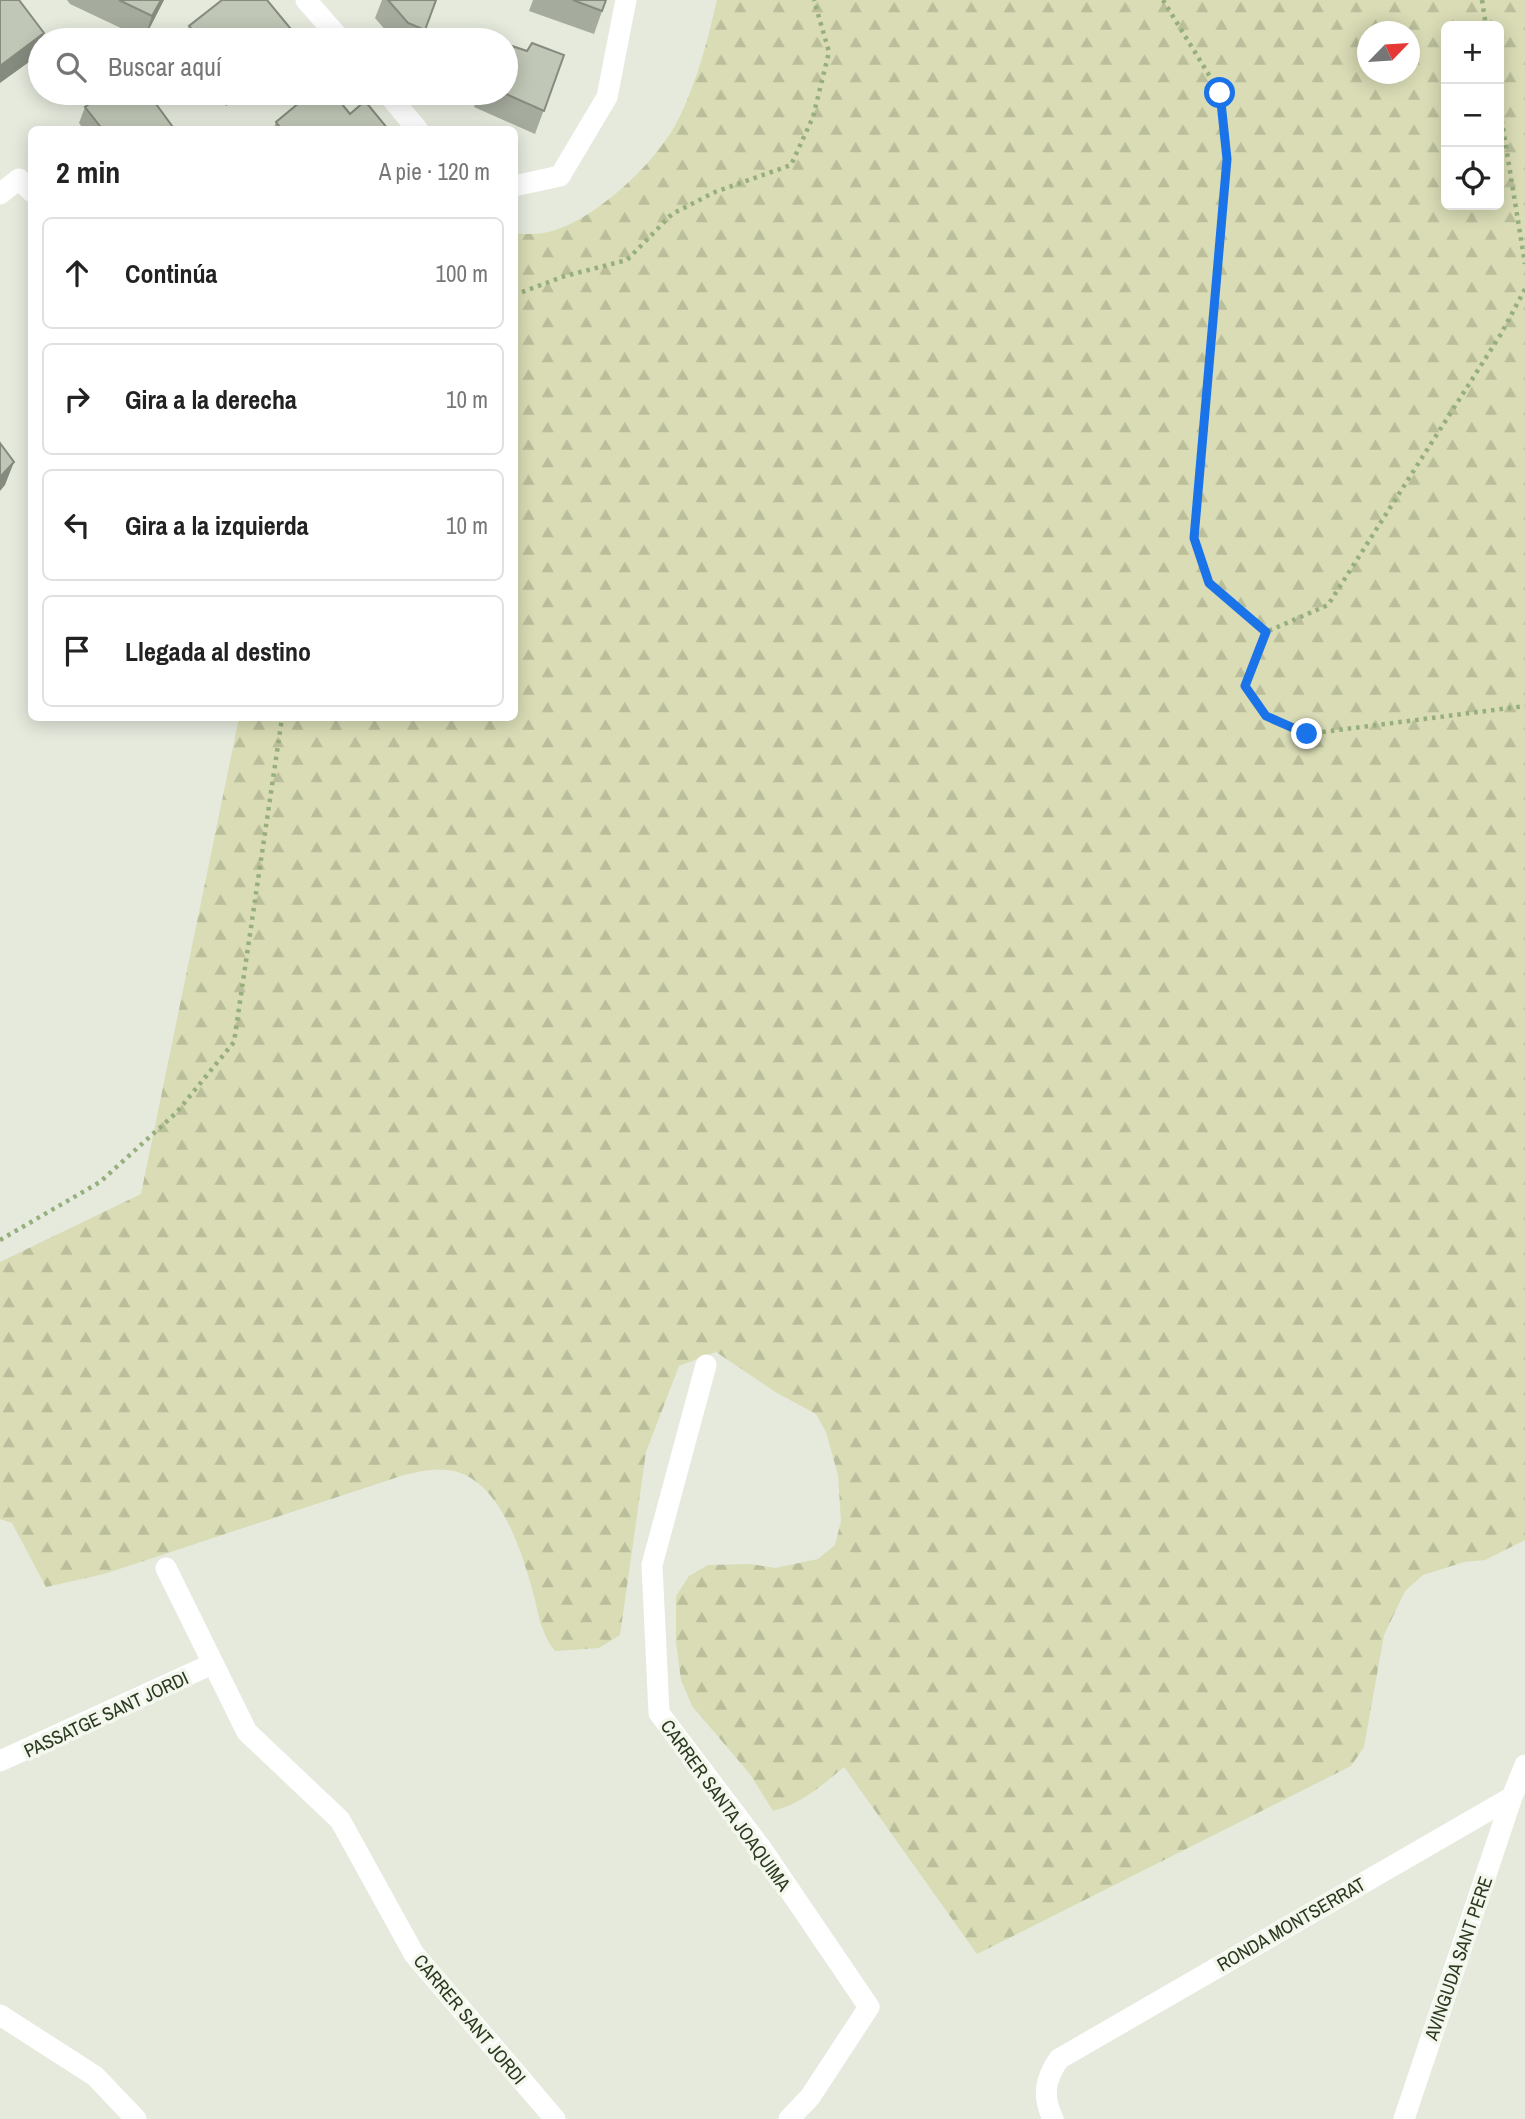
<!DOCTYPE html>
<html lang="es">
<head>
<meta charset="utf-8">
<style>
  :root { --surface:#fff; --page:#f6f6f6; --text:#222; --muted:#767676; --line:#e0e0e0 }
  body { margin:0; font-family:"Archivo Narrow",sans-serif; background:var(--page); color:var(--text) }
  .controls { position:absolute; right:21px; top:21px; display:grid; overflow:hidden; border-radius:10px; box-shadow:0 4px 18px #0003 }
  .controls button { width:63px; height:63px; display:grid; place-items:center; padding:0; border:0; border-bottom:2px solid var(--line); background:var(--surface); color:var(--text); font:35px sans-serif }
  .compass { position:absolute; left:1357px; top:21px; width:63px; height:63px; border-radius:50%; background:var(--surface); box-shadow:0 4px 18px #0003; rotate:65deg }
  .stop { position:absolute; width:21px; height:21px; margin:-16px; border:5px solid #1a73e8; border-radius:50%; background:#fff }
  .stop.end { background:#1a73e8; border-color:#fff; box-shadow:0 2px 7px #0008 }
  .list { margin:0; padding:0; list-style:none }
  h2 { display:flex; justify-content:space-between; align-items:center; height:91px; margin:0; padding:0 28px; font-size:30px }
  h2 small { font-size:23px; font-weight:400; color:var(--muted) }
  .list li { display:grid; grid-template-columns:46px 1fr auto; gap:21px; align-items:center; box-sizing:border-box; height:112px; margin:0 14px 14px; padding:0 14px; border:2px solid var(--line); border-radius:10px }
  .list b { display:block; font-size:26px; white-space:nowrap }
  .list em { font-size:23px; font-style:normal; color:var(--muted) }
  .icon { flex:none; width:38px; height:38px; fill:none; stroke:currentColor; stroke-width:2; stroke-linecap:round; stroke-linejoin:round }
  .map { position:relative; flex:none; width:1525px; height:2119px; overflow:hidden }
  .search { position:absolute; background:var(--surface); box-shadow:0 4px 18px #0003; left:28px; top:28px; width:490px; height:77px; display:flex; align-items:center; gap:18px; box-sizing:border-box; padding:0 24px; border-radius:38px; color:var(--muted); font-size:26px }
  .panel { position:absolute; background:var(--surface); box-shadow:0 4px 18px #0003; left:28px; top:126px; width:490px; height:595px; border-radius:10px }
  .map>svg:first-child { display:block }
</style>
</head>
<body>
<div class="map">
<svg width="1525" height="2119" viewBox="0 0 1525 2119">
  <defs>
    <pattern id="forest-firs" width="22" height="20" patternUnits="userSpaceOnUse" patternTransform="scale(1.75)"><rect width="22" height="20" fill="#d9dcb5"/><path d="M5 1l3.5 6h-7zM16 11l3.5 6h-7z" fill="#babe9b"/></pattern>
  </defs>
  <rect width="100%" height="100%" fill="#e5eadd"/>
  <path fill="url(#forest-firs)" fill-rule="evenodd" d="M717,0H1525V1540L1485,1560L1464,1562L1423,1575L1405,1591L1384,1635L1364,1747L1351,1766L977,1954L844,1767C821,1786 803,1803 773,1811L750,1774L692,1706L681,1680L676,1642V1596L689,1576L708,1565L751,1564L775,1568L818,1559L835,1545L841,1521L838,1475L826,1432L816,1414L777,1393L716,1352L679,1366L646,1452L620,1635L599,1648L555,1651C540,1631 539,1615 533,1592C521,1550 499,1475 447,1470C433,1468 418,1472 404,1475L104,1574L46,1587L12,1523L0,1519V1262L141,1194L239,718H514L515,234C526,234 541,235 552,231C598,218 658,161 679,118C697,82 708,39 717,0ZM1446,26H1499V205H1446ZM1368,32H1410V74H1368Z"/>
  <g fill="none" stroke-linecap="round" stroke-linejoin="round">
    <path stroke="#96af7c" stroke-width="4.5" stroke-dasharray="3.5 5" stroke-linecap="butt" d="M1163,0L1220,93L1227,159L1194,538L1209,583L1266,632
      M1482,0L1486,26
      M1499,103L1525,264
      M1525,289L1501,334L1328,605L1266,632L1245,686L1266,716L1307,734L1525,706
      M514,295L565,276L627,260L672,214L715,192L791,165L813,117L829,52L814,0
      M0,1240L100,1182L176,1113L234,1042L282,718"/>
    <path stroke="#fff" stroke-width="21" d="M306,0L341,40
      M387,93L418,130
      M514,186L560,176L607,97L626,0
      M0,194L19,179L32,192
      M706,1365L652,1565L659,1713L761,1848L869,2007L810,2097L789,2119
      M166,1568L247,1732L340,1820L414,1954L555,2119
      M0,1761L212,1664
      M0,2015L95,2076L136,2119
      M1053,2119C1042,2096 1045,2079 1059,2059L1512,1797L1525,1765
      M1404,2119L1512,1797"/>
  </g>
  <path fill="#a5ab9d" d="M67,0H164L144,39L70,4Z
    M382,0H437L421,40H394L375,18Z
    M533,0H606L594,34L529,11Z
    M189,26L300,40H184Z
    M527,51L564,55L535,134L474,107L479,93H506Z
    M216,93H242L226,106Z
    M265,93H287L274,103Z
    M85,107L175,130H84L79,123Z
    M350,114L387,130H273L276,122Z"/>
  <path fill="#868b7f" d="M161,0H164L144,39L152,16Z
    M44,33L42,40H40V45L36,57L0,83V66Z
    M231,93H242L226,106Z
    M278,93H287L274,103Z
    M14,462L5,485L0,491V477Z"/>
  <path fill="#c0c7b6" stroke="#868b7f" stroke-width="2" d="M0,0H19L44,33L0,66Z
    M119,0H161L152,16Z
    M222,0H267L300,40H201L189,26Z
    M388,0H436L425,30L408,23Z
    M573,0H606L602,11Z
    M532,43L564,55L544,111L504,93H506V44L527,51Z
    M104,93H148L175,130H103L85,107Z
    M311,93H333L350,114L365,101L388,129L282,130L276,122Z
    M0,443L14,462L0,477Z"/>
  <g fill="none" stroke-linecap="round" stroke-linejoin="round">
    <path stroke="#1a73e8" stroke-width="9" d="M1220,93L1227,159L1194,538L1209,583L1266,632L1245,686L1266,716L1307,734"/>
  </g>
  <g text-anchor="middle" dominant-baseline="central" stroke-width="7" stroke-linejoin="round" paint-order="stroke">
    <g font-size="19" fill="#2b3a1f" stroke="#f4f7ee">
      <text transform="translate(106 1714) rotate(-25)">PASSATGE SANT JORDI</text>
      <text transform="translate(726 1805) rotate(54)">CARRER SANTA JOAQUIMA</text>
      <text transform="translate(1291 1924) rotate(-30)">RONDA MONTSERRAT</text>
      <text transform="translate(1458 1958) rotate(-71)">AVINGUDA SANT PERE</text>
      <text transform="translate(470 2019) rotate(50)">CARRER SANT JORDI</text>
    </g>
  </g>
</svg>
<div class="controls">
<button>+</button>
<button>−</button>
<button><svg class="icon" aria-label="locate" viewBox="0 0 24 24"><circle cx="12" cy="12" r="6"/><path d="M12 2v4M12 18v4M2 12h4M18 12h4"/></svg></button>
</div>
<svg class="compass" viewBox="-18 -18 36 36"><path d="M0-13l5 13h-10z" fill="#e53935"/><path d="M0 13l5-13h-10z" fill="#767676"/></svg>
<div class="stop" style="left:1220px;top:93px"></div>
<div class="stop end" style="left:1307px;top:734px"></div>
<div class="search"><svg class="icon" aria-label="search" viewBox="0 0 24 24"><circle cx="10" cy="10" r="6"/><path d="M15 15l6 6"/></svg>Buscar aquí</div>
<section class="panel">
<h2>2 min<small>A pie · 120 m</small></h2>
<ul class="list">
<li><svg class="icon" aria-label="ahead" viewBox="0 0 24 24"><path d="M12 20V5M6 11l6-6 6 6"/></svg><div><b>Continúa</b></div><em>100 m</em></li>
<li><svg class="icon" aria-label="right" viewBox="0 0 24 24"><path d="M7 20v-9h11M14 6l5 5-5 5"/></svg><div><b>Gira a la derecha</b></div><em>10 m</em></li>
<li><svg class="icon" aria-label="left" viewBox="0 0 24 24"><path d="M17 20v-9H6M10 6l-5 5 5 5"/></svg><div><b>Gira a la izquierda</b></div><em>10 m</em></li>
<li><svg class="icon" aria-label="arrive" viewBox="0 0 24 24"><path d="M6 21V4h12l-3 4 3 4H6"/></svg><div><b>Llegada al destino</b></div></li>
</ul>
</section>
</div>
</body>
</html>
